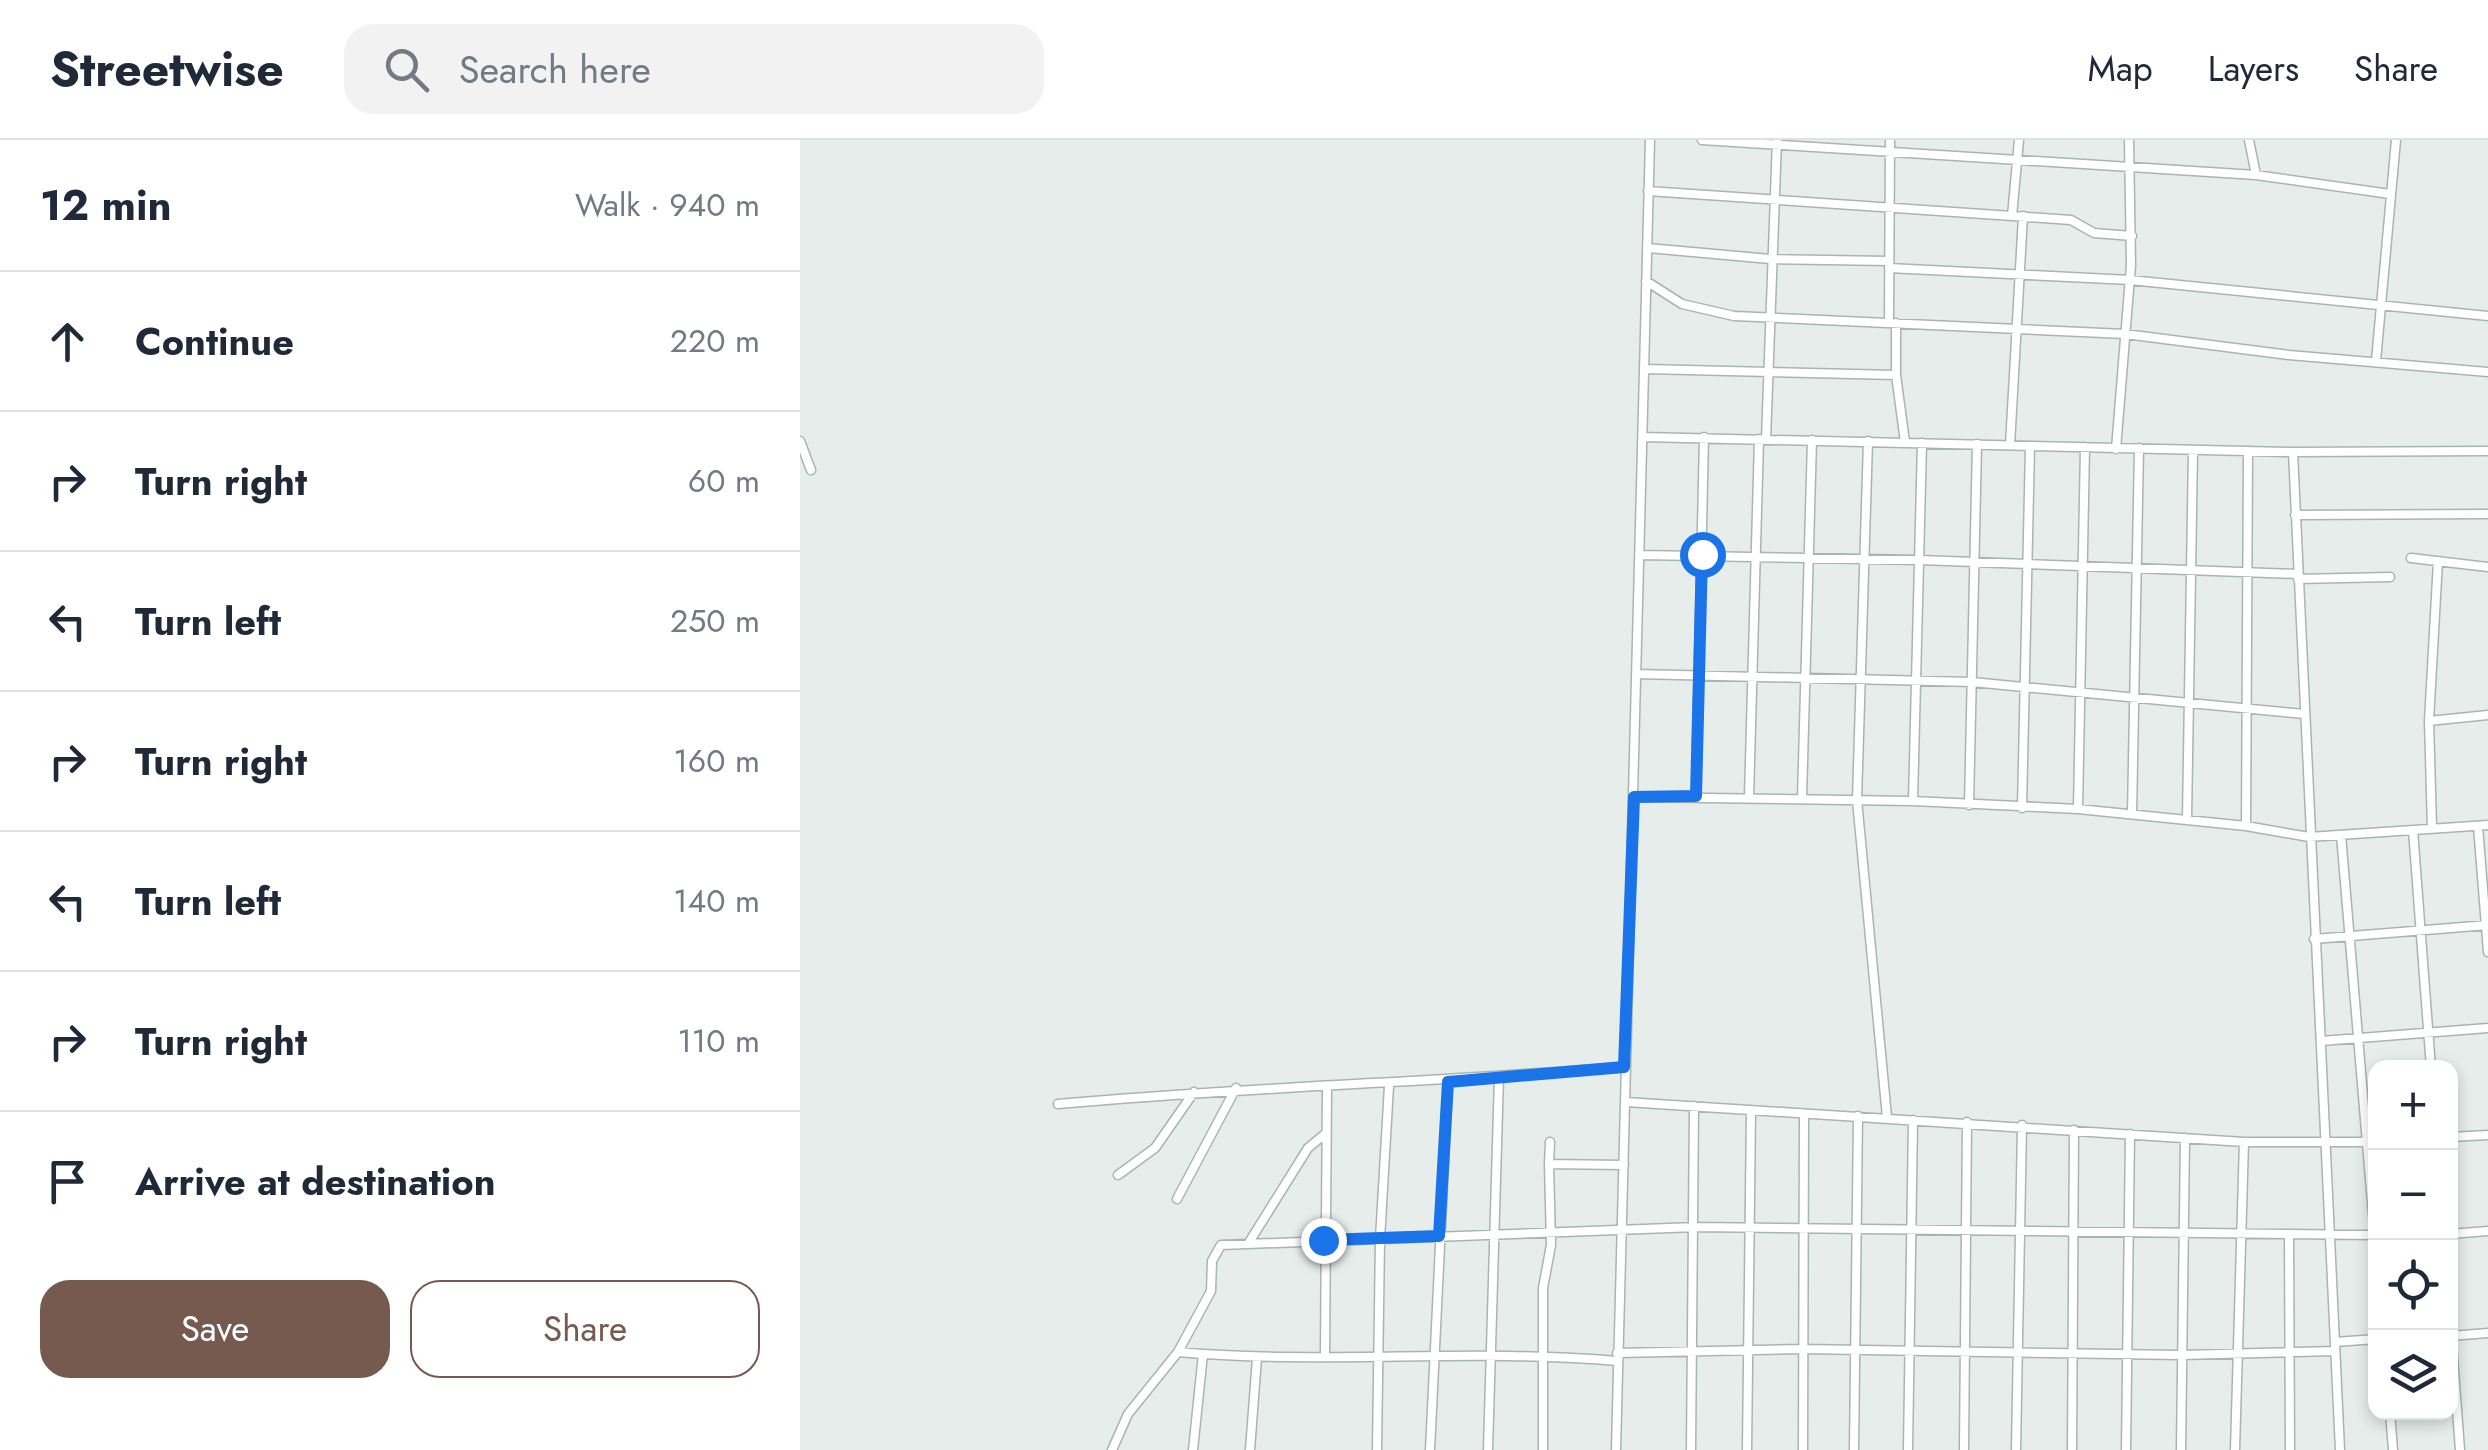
<!DOCTYPE html>
<html lang="en">
<head>
<meta charset="utf-8">
<style>
  :root { --surface:#fff; --page:#f2f2f3; --text:#1f2937; --muted:#747a83; --line:#e0e1e3; --accent:#765a50 }
  body { margin:0; font-family:Jost,sans-serif; background:var(--page); color:var(--text) }
  .controls { position:absolute; right:30px; bottom:30px; display:grid; overflow:hidden; border-radius:20px; box-shadow:0 5px 15px #0003 }
  .controls button { width:90px; height:90px; display:grid; place-items:center; padding:0; border:0; border-bottom:2px solid var(--line); background:var(--surface); color:var(--text); font:50px sans-serif }
  .stop { position:absolute; width:30px; height:30px; margin:-22px; border:8px solid #1a73e8; border-radius:50%; background:#fff }
  .stop.end { background:#1a73e8; border-color:#fff; box-shadow:0 2px 10px #0008 }
  .list { margin:0; padding:0; list-style:none }
  h2 { display:flex; justify-content:space-between; align-items:center; height:130px; margin:0; padding:0 40px; font-size:42px }
  h2 small { font-size:32px; font-weight:400; color:var(--muted) }
  .list li { display:grid; grid-template-columns:65px 1fr auto; gap:30px; align-items:center; box-sizing:border-box; height:140px; padding:0 40px; border-top:2px solid var(--line) }
  .list b { display:block; font-size:38px; white-space:nowrap }
  .list em { font-size:32px; font-style:normal; color:var(--muted) }
  .actions { display:flex; gap:20px; padding:30px 40px }
  .actions a { flex:1; padding:22px 0; border:2px solid var(--accent); border-radius:30px; text-align:center; font-size:35px; color:var(--accent) }
  .actions .main { background:var(--accent); color:#fff }
  .icon { flex:none; width:55px; height:55px; fill:none; stroke:currentColor; stroke-width:2; stroke-linecap:round; stroke-linejoin:round }
  .map { position:relative; flex:none; width:1688px; height:1310px; overflow:hidden }
  header { display:flex; align-items:center; gap:60px; box-sizing:border-box; height:140px; padding:0 50px; background:var(--surface); border-bottom:2px solid var(--line) }
  header strong { font-size:48px }
  nav { display:flex; gap:55px; margin-inline-start:auto; font-size:35px }
  .search { width:700px; height:90px; background:var(--page); display:flex; align-items:center; gap:25px; box-sizing:border-box; padding:0 35px; border-radius:30px; color:var(--muted); font-size:38px }
  main { display:flex }
  aside { flex:1; background:var(--surface) }
  .map>svg:first-child { display:block }
</style>
</head>
<body>
<header>
<strong>Streetwise</strong>
<div class="search"><svg class="icon" aria-label="search" viewBox="0 0 24 24"><circle cx="10" cy="10" r="6"/><path d="M15 15l6 6"/></svg>Search here</div>
<nav><a>Map</a><a>Layers</a><a>Share</a></nav>
</header>
<main>
<aside>
<h2>12 min<small>Walk · 940 m</small></h2>
<ul class="list">
<li><svg class="icon" aria-label="ahead" viewBox="0 0 24 24"><path d="M12 20V5M6 11l6-6 6 6"/></svg><div><b>Continue</b></div><em>220 m</em></li>
<li><svg class="icon" aria-label="right" viewBox="0 0 24 24"><path d="M7 20v-9h11M14 6l5 5-5 5"/></svg><div><b>Turn right</b></div><em>60 m</em></li>
<li><svg class="icon" aria-label="left" viewBox="0 0 24 24"><path d="M17 20v-9H6M10 6l-5 5 5 5"/></svg><div><b>Turn left</b></div><em>250 m</em></li>
<li><svg class="icon" aria-label="right" viewBox="0 0 24 24"><path d="M7 20v-9h11M14 6l5 5-5 5"/></svg><div><b>Turn right</b></div><em>160 m</em></li>
<li><svg class="icon" aria-label="left" viewBox="0 0 24 24"><path d="M17 20v-9H6M10 6l-5 5 5 5"/></svg><div><b>Turn left</b></div><em>140 m</em></li>
<li><svg class="icon" aria-label="right" viewBox="0 0 24 24"><path d="M7 20v-9h11M14 6l5 5-5 5"/></svg><div><b>Turn right</b></div><em>110 m</em></li>
<li><svg class="icon" aria-label="arrive" viewBox="0 0 24 24"><path d="M6 21V4h12l-3 4 3 4H6"/></svg><div><b>Arrive at destination</b></div></li>
</ul>
<div class="actions"><a class="main">Save</a><a>Share</a></div>
</aside>
<div class="map">
<svg width="1688" height="1310" viewBox="0 0 1688 1310">
  <rect width="100%" height="100%" fill="#e6edea"/>
  <g fill="none" stroke-linecap="round" stroke-linejoin="round">
    <defs>
      <path id="minor" d="M902,0L1456,35L1590,54
        M1449,0L1456,35
        M848,51L1271,80L1294,93L1332,96
        M1212,76L1219,0
        M848,108L970,119L1089,121
        M1089,128L1330,140L1688,176
        M846,141L882,164L934,176L1325,194L1489,215L1688,232
        M1089,182L1090,0
        M1096,183V235L1105,302
        M1576,221L1596,0
        M846,229L1096,235
        M844,297L1493,312L1688,311
        M966,299L977,0
        M0,301L11,330
        M1068,301L1057,660L1087,977
        M1210,305L1223,76
        M1316,309L1331,125L1329,0
        M1493,312L1540,1310
        M1495,375L1688,374
        M840,415L1120,420L1498,434
        M1611,418L1688,427
        M1498,439L1590,437
        M837,534L1172,542L1504,574
        M1629,581L1688,575
        M896,656L904,297
        M834,657L1113,661L1278,669L1446,686L1509,697L1688,685
        M949,657L959,299
        M1002,658L1012,300
        M1113,661L1122,303
        M1169,665L1177,304
        M1222,668L1230,306
        M1278,669L1285,307
        M1332,674L1339,308
        M1387,679L1393,310
        M1446,686L1448,311
        M1678,686L1688,812
        M1632,688L1629,581L1638,421
        M1613,690L1631,928
        M1541,695L1576,1110
        M1514,799L1688,785
        M1521,901L1688,888
        M826,962L1444,1002H1576
        M258,964C446,947 635,942 824,927
        M1650,997L1688,995
        M749,1024L750,1002
        M318,1035L355,1008L394,952
        M377,1059L436,948
        M1650,1094L1688,1091
        M1489,1095L1490,1310
        M448,1104L508,1008L525,994
        M1650,1177L1660,1310
        M1650,1196L1688,1193
        M1535,1202L1576,1199
        M378,1212L411,1151L412,1121L421,1105L896,1087L1576,1095
        M817,1213L1002,1209L1381,1215L1535,1211
        M525,1215L527,949
        M1590,1272L1593,1310
        M312,1310L328,1274L378,1212C524,1225 671,1208 817,1221
        M393,1310L403,1214
        M450,1310L457,1218
        M577,1310L580,1099L589,946
        M630,1310L648,942
        M688,1310L699,937
        M743,1310V1148L751,1105L749,1024L824,1025
        M816,1310L850,0
        M891,1310L894,966
        M947,1310L951,970
        M1003,1310L1004,974
        M1054,1310L1058,976
        M1108,1310L1113,980
        M1164,1310L1167,982
        M1216,1310L1222,985
        M1272,1310L1274,990
        M1326,1310L1330,994
        M1381,1310L1385,998
        M1435,1310L1444,1002"/>
    </defs>
    <use href="#minor" stroke="#a9b5b1" stroke-width="11"/>
    <use href="#minor" stroke="#fff" stroke-width="8"/>
  </g>
  <g fill="none" stroke-linecap="round" stroke-linejoin="round">
    <path stroke="#1a73e8" stroke-width="12" d="M523,1100L639,1096L648,942L824,927L834,657L896,656L902,414"/>
  </g>
</svg>
<div class="controls">
<button>+</button>
<button>−</button>
<button><svg class="icon" aria-label="locate" viewBox="0 0 24 24"><circle cx="12" cy="12" r="6"/><path d="M12 2v4M12 18v4M2 12h4M18 12h4"/></svg></button>
<button><svg class="icon" aria-label="layers" viewBox="0 0 24 24"><path d="M12 4l9 5-9 5-9-5zM3 14l9 5 9-5"/></svg></button>
</div>
<div class="stop" style="left:902px;top:414px"></div>
<div class="stop end" style="left:523px;top:1100px"></div>
</div>
</main>
</body>
</html>
